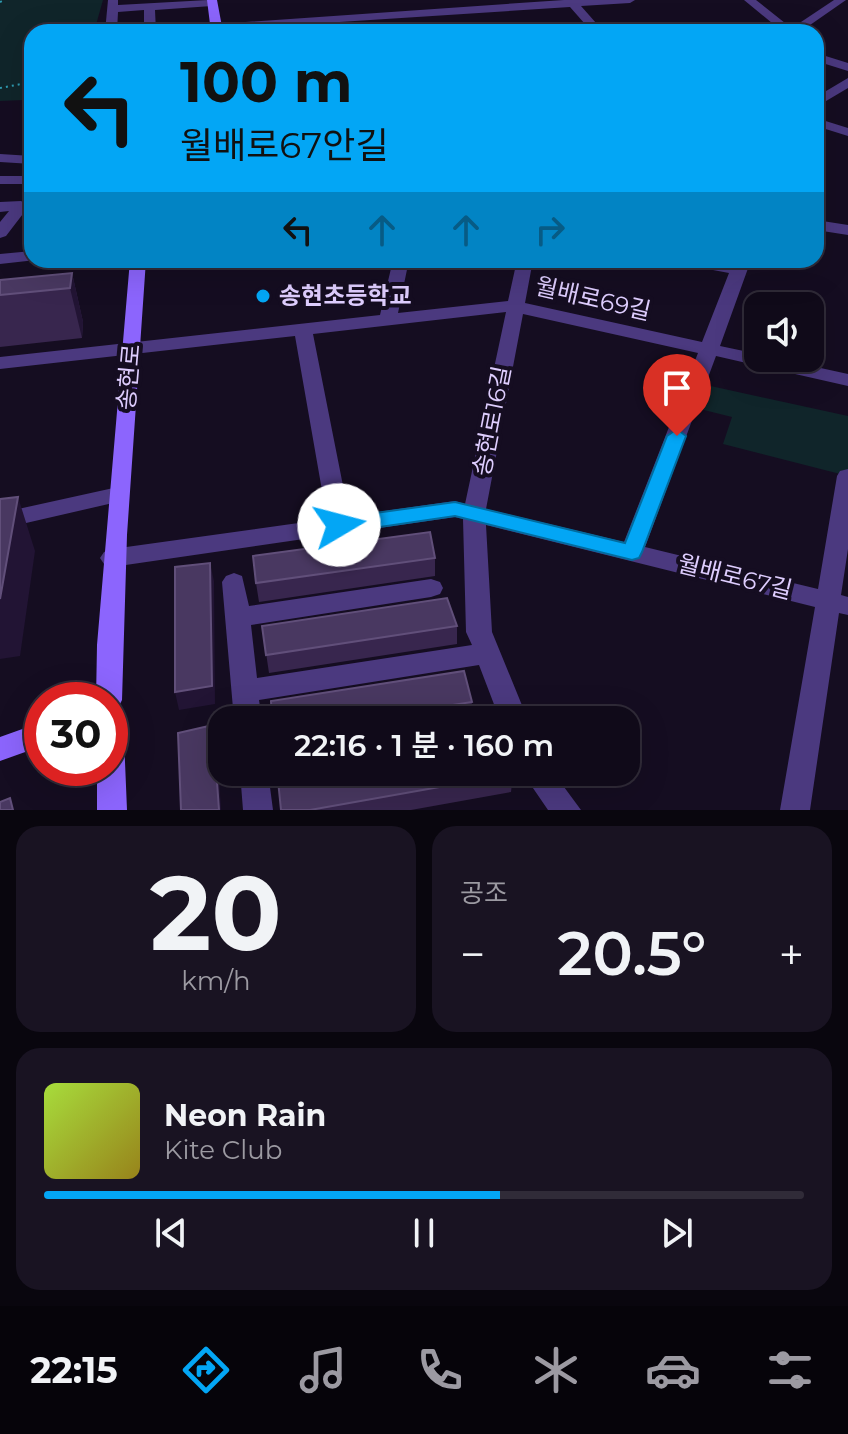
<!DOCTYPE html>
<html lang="ko">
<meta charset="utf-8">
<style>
body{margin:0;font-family:Montserrat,"Noto Sans KR",sans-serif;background:#191322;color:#f1f3f6;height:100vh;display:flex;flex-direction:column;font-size:30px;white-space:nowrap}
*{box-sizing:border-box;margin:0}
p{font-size:26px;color:#9c9aa2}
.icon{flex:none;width:44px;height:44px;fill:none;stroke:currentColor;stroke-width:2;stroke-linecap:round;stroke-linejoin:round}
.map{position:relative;height:810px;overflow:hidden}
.drawer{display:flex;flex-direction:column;gap:16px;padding:16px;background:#09060e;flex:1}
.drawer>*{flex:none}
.banner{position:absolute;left:24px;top:24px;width:800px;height:244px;border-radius:24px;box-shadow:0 8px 32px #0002,0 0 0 2px #302b38;background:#03a6f5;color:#111;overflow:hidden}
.buttons{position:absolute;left:744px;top:292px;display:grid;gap:16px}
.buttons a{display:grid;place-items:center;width:80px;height:80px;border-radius:16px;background:#100a19;box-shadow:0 8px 32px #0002,0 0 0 2px #302b38;font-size:40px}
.speed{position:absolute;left:24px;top:682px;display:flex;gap:16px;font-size:40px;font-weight:700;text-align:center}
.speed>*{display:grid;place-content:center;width:104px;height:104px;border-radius:50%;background:#100a19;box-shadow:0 8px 32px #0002,0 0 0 2px #302b38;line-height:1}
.speed .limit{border:12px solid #d22;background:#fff;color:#111}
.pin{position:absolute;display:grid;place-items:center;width:68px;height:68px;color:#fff;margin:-82px -34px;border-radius:50% 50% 50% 0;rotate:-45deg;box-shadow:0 0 8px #0007}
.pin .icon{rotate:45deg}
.me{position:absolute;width:88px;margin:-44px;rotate:82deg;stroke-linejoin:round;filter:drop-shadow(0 0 6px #0008)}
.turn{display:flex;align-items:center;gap:28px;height:168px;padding:0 24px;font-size:36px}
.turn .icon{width:104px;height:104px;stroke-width:2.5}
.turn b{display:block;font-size:56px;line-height:68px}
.lanes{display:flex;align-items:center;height:76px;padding:0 24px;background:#0003;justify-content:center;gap:40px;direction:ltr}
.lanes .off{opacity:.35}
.big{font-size:60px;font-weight:600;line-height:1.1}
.drawer .widget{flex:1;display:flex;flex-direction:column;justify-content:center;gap:12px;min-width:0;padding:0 28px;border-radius:24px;background:#191322}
.drawer .dial{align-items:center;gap:0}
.dial b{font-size:104px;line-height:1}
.song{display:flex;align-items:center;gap:24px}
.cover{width:96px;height:96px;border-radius:12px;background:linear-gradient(135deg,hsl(80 70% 55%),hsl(50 70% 35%))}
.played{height:8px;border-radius:4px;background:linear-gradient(90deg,#03a6f5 60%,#302b38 60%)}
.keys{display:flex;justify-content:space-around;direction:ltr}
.heat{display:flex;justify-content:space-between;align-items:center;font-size:44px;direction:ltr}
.drawer .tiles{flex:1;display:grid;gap:16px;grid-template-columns:1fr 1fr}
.widget:last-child{grid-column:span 2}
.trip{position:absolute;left:208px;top:706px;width:432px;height:80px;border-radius:24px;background:#100a19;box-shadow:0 8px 32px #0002,0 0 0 2px #302b38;font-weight:600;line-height:80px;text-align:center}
.dock{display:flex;height:128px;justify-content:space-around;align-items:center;background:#06040a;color:#9c9aa2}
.dock .icon{width:56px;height:56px}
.dock .selected{color:#03a6f5}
.dock b{font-size:36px;color:#f1f3f6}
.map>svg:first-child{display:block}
.green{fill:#10252a}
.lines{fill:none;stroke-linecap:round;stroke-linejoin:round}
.path{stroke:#2f9bb1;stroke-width:2;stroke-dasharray:2 4;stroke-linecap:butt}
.street{fill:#4b397f;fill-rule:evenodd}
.secondary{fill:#8c65fd;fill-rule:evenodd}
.wall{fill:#38264e}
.shaded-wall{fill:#221434}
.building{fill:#493861;stroke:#614f7a;stroke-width:2}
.route{fill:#03a6f5;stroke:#026c9f;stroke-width:2}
.poi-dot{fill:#03a6f5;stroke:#150d21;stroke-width:3}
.labels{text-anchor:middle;stroke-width:8;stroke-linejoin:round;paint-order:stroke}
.poi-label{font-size:24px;font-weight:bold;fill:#decdfe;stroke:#150d21;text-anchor:start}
.street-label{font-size:24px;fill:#decdfe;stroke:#150d21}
</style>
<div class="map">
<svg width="848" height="810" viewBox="0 0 848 810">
<rect width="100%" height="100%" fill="#150d21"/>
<path class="green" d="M0,0H103L94,32H32V95L24,100L0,101Z
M697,383L848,416V476L723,444L732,417L688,406Z"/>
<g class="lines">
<path class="path" d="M0,2L4,0
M0,88L32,82"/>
<path class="street" d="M108,0H118V5L208,0L217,3L212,6L155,10L156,32H144V10L118,12L117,32H105Z
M564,0H635L630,3L581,6L604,32H592L570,7L217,30L211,27L217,24Z
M744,0H756L790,27L784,30L680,32L686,29L772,23Z
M834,0H846L800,32H786Z
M816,53L848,63V71L816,61Z
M848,78V88L816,107V97Z
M816,118L848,128V136L816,126Z
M0,154L32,156V164L0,162Z
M0,176H32V184H0Z
M21,201L29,206L6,236L0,238V222L9,211L0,212V202Z
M816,220L848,225V235L816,230Z
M32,251V260H36L0,264V254Z
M393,260H409L398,313L508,301L517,260H533L525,303L702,342L729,273L681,264L679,260H713L733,264L735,260H751L720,346L758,354V358H775L848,374V386L716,356L645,547L818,589L837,476L840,471L848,469V549L841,595L848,597V615L839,613L810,810H780L815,607L486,525L492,632L528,720H500L479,665L259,700L262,720H234L222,582L226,576L234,573L242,576L249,606L431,579L440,582L443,588L440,594L431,597L251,625L257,678L472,645L466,632L463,519L455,517L112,567L104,564L100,558L104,552L112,549L327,519L295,336L0,369V357L380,315ZM506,312L465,504L455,501L349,516L313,334ZM523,314L698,353L624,542L486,509Z
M118,487L126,490L129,495L126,500L0,529V513Z
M240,772H268L273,810H243Z
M522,772H553L581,810H548Z"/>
<path class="secondary" d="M207,0H217L223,32H211Z
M130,260H146L127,535L122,700L118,708L110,711V700H96L97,645Z
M42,722V746L0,761V737Z
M110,726L120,730L124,738L127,810H97V768H110Z"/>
</g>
<path class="wall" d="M72,273L83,322L82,338L0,347V280Z
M435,558V576L259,602L256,583Z
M262,626H457V644L269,673Z
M472,702L471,720H272Z
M513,774L511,792L411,810H281Z"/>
<path class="shaded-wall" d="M72,273L83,322L82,338L70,288Z
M18,497L35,551L20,656L0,659V599Z
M210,563L214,581L215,704L179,710L175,692Z
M213,725L217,743L221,810H219Z"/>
<path class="building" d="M72,273L70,288L0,295V280Z
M18,497L0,599V499Z
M430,532L435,558L256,583L253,556Z
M210,563L212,686L175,692V567Z
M447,598L457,626L266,655L262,626Z
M464,671L472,702L356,720H272L271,701Z
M213,725L219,810H181L178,733Z
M326,772H512L513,774L310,810H281L278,780Z
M10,798L13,810H0V802Z"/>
<path class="route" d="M677,429L686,436L642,552L639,558L632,560L455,516L339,533L332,530L329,525L332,520L339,518L455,502L625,543L667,436Z"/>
<circle class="poi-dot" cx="263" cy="296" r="8"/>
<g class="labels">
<g class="poi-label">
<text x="279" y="304">송현초등학교</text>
</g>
<g class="street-label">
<text transform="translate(593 299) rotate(13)" y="8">월배로69길</text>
<text transform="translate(129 377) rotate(-85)" y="8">송현로</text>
<text transform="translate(492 421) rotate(-79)" y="8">송현로16길</text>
<text transform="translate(735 577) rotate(14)" y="8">월배로67길</text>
</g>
</g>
</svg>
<div class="buttons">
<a><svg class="icon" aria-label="sound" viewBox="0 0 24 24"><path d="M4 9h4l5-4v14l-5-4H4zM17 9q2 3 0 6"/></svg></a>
</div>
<div class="speed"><div class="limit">30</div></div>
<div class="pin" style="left:677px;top:436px;background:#d93025"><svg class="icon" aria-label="arrive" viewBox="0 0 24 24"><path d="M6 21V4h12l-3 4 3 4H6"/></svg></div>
<svg class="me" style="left:339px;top:525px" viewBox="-20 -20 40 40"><circle r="19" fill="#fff"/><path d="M0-13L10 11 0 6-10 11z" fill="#03a6f5"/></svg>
<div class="trip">22:16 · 1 분 · 160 m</div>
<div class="banner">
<div class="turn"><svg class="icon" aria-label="left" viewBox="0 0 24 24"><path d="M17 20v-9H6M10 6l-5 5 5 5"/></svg><div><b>100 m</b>월배로67안길</div></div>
<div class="lanes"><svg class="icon" aria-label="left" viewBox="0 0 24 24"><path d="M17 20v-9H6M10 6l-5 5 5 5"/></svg><svg class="icon off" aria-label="ahead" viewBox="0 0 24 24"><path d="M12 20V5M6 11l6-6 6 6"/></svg><svg class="icon off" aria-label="ahead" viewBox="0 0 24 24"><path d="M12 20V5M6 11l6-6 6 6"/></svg><svg class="icon off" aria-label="right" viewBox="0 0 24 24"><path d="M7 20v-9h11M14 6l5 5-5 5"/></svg></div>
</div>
</div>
<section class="drawer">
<div class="tiles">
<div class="widget dial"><b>20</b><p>km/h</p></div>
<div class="widget"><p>공조</p>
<div class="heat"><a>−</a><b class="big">20.5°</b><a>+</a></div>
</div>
<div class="widget">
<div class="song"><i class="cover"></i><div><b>Neon Rain</b><p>Kite Club</p></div></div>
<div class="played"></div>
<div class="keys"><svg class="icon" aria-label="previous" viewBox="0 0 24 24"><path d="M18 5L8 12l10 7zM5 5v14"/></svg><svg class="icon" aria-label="pause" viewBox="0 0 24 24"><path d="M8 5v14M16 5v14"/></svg><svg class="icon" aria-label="next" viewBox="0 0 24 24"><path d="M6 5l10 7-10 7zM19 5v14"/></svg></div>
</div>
</div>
</section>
<nav class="dock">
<b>22:15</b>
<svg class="icon selected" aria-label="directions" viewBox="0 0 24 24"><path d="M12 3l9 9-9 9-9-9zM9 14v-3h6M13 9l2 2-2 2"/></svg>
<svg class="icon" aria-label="music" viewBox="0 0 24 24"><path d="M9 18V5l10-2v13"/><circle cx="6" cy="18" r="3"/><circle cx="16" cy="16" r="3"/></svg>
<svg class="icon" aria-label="phone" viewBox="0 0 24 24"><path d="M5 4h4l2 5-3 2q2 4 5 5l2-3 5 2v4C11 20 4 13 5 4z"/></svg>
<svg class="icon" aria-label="climate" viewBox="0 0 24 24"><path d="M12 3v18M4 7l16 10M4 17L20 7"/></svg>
<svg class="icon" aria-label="car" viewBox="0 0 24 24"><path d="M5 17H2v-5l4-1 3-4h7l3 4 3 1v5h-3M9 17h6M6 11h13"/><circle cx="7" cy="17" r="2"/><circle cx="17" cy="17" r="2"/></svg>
<svg class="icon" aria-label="filters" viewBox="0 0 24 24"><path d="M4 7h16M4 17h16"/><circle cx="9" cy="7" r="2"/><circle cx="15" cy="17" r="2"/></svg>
</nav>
